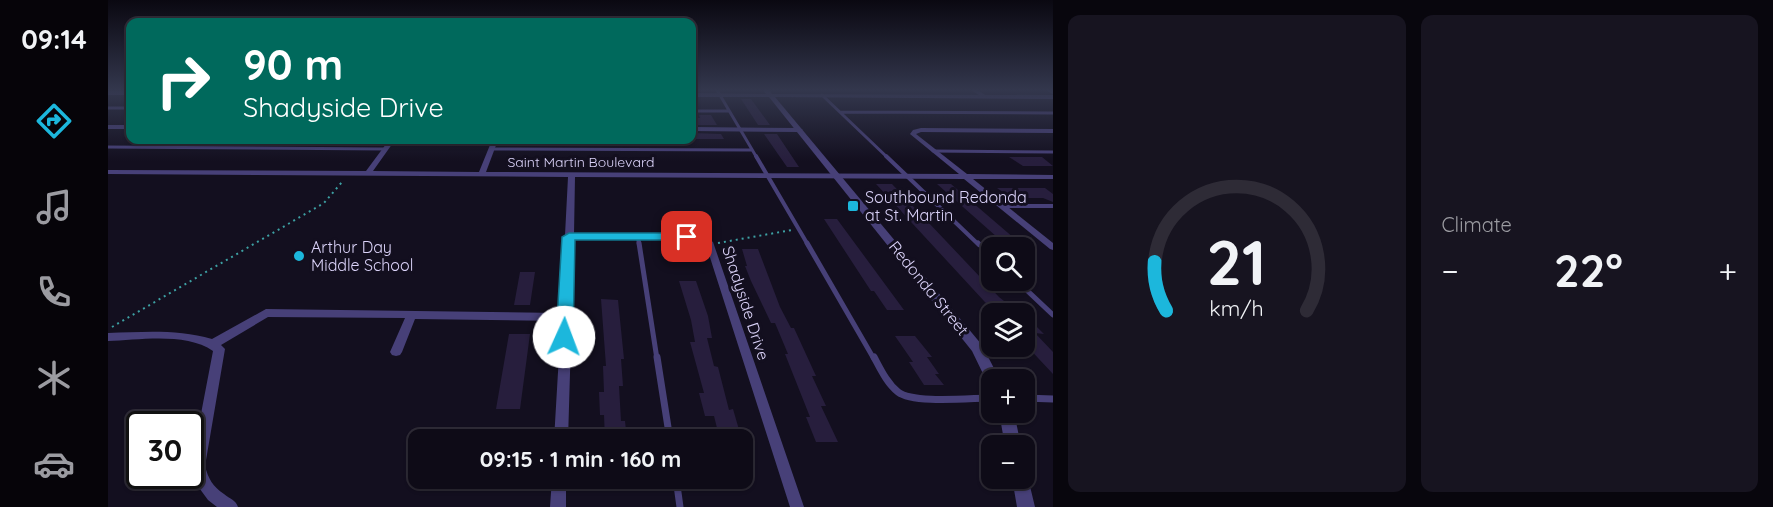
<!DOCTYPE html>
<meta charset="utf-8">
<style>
body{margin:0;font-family:Quicksand,sans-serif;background:#171420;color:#f1f3f6;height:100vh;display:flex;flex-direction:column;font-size:22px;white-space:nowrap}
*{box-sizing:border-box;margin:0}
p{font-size:20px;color:#9b9ba1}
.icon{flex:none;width:33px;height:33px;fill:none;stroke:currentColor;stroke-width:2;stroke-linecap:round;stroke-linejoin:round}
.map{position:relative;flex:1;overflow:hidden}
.drawer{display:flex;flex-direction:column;gap:15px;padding:15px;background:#08060d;width:720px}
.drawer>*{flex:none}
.hud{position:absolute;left:18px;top:18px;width:570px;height:126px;border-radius:12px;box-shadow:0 2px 4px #0004,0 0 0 2px #2e2b36;background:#00695c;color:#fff;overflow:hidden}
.tools{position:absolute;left:873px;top:237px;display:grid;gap:12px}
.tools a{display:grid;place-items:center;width:54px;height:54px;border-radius:12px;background:#0e0b17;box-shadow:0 2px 4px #0004,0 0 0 2px #2e2b36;font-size:30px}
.speed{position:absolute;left:18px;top:411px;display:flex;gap:12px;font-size:30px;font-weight:700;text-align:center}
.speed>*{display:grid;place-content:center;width:78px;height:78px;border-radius:50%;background:#0e0b17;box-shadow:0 2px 4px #0004,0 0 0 2px #2e2b36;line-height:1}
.speed .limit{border:3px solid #111;border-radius:9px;background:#fff;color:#111}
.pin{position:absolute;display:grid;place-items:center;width:51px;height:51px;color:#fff;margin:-26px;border-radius:12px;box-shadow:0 3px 9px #0006}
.me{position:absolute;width:66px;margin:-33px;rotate:2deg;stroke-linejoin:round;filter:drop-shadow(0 0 4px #0008)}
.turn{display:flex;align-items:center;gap:21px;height:126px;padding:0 18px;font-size:27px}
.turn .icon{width:78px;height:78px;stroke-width:2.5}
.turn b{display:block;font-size:42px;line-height:51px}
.big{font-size:45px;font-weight:700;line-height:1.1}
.drawer .tile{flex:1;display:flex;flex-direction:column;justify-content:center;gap:9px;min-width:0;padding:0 21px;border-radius:12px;background:#171420}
.drawer .dial{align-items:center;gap:0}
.dial svg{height:156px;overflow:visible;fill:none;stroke:#2e2b36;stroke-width:7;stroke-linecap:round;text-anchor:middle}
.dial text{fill:#f1f3f6;stroke:none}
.heat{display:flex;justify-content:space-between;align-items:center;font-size:33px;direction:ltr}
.drawer .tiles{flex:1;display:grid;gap:15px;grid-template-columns:repeat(2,1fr)}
.trip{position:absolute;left:300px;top:429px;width:345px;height:60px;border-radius:12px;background:#0e0b17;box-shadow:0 2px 4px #0004,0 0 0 2px #2e2b36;font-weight:700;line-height:60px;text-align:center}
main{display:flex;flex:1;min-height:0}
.dock{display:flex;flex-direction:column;width:108px;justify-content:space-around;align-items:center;background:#060409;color:#9b9ba1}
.dock .icon{width:42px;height:42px}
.dock .active{color:#1cb7dc}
.dock b{font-size:27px;color:#f1f3f6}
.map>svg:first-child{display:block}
.building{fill:#271e3d}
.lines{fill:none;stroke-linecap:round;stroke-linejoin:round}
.path{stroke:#3da0a3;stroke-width:2;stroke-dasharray:2 4;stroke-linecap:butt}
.service-far3{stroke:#474078;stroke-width:3}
.service-far2{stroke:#474078;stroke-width:4}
.service-far1{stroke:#474078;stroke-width:5}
.service{stroke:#474078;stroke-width:7}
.minor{fill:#474078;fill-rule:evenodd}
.tertiary{fill:#474078;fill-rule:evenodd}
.route{fill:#1cb7dc;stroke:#12778f;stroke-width:1.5}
.poi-dot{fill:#1cb7dc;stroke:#130f1f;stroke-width:2}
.labels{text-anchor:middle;stroke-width:6;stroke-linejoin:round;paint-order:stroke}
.far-street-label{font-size:14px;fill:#dbd3f9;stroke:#130f1f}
.poi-label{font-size:16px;fill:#dbd3f9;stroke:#130f1f;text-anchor:start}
.street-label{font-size:16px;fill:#dbd3f9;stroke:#130f1f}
</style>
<main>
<nav class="dock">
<b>09:14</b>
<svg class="icon active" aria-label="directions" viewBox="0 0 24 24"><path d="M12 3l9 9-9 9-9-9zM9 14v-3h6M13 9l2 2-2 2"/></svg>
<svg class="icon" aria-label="music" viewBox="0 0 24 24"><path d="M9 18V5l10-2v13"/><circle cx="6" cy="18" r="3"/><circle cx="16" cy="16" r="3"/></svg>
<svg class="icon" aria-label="phone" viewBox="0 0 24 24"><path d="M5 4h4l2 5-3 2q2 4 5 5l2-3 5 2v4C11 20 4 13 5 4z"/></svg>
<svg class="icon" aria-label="climate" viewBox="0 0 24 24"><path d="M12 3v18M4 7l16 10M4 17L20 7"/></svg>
<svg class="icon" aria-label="car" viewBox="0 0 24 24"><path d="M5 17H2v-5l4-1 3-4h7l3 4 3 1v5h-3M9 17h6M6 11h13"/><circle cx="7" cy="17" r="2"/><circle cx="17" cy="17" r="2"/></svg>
</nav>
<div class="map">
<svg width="945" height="507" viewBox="0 0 945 507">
<rect width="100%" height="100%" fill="#130f1f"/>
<path class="building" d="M633,99H643L662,125H650Z
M591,115H603L609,125H584V118H592Z
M584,133L613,134L616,139H585Z
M656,134H669L691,167H679Z
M901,157H934L945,166H915Z
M768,184H784L891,297L901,305H907L915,314H888Z
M829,184H843L914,245H898Z
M889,188H937L945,194V202L935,198H903Z
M716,219H729L796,310H779L766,291H763Z
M634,249H650L672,307L683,328H686L708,376H704L718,406H713L730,442H708L698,417H702L677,354H680L667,323H663L643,281L637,266H639Z
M412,272H427L422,305H406Z
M571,281H588L600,316L604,338H599L606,366L610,367L621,410L625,409L634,440H612L606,416H597L591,393H596L582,342H587L583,320Z
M493,299L510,300L516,359H513L515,386H511L513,421H517L519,440H497L496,415H492L491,392H496L495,366H498Z
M916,321H923L936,334L927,333L945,352V374L916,343Z
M401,334H422L412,409H388Z
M787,336H807L824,357H819L831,374H827L836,385H816L801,362H805Z"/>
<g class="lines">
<path class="path" d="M610,243L684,230
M4,327L216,203L234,182"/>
<path class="service-far3" d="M609,90L649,158
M714,95L780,158
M0,108H22
M584,111H621
M732,112L945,113
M0,147L277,149
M383,149L644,150
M825,151L945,152"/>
<path class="service-far2" d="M648,156L700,245
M778,156L871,245
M894,206H945
M530,236L531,245"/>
<path class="service-far1" d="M531,243L549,359
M699,243L766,359
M870,243L884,257
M908,280L945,315"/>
<path class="service" d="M549,357L562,440
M766,357C773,370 779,383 790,392C805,404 863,398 884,398
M916,398L945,399
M568,478L572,507"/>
<path class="minor" d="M863,90H869L879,96L874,97Z
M939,90H945V94L939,91Z
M0,125H22V129H0Z
M584,127L692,128L695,130L692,132L584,131Z
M813,128L945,129V133L813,132L808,134L859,174L945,175V179H865L945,243V250L942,249L856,179L467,177L466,234H579L596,236L605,242L696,507H682L598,245L591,240H466L460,440H446L453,321L307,319L294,352L292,355L288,356L284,355L282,352L297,318L160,317L113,345L117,349L97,466C100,478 105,487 116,494C122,499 128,500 130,507H109L100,500L89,485L83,466L105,351C78,332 31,340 0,341V333C35,332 70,329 104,339L158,309L453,313L460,177L0,174V170L258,171L281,140H287L265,171L371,172L384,140H390L378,172L851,174L802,134L805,130Z
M444,478H458V507H442Z"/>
<path class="tertiary" d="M655,90H661L664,94L945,95V99L667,97L874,345L892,380H884V385L880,384L864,351L661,97H584V93L658,94Z
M0,91H22V95H0Z
M891,412H906L913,446H897Z
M916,472L920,478L927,507H909L904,478H916Z"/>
</g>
<linearGradient id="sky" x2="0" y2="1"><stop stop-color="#0a0811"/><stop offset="0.56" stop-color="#33374d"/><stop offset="1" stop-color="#33374d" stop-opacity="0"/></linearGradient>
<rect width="945" height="161" fill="url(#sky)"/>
<path class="route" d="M461,233H579L586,237L579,240H467L465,337L462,341H451L448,337L454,237Z"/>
<g class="poi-dot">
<rect x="739" y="200" width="12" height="12" rx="3"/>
<circle cx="191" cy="256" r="6"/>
</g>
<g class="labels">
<g class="far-street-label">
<text x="473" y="167">Saint Martin Boulevard</text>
</g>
<g class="poi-label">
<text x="757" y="203">Southbound Redonda<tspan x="757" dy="18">at St. Martin</tspan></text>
<text x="203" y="253">Arthur Day<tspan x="203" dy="18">Middle School</tspan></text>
</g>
<g class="street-label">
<text transform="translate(821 288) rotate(51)" y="6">Redonda Street</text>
<text transform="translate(638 303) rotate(72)" y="6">Shadyside Drive</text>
</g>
</g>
</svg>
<div class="tools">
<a><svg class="icon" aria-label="search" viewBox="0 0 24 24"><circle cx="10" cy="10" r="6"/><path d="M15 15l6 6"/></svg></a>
<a><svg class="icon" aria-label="layers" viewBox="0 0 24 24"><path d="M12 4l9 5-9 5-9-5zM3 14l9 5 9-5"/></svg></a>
<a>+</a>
<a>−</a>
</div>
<div class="speed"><div class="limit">30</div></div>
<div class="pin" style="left:579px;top:237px;background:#d93025"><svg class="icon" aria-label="arrive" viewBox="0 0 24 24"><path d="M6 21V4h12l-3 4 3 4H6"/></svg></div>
<svg class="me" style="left:456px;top:337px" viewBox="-20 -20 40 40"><circle r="19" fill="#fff"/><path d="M0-13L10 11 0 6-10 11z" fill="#1cb7dc"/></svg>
<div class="trip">09:15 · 1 min · 160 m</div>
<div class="hud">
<div class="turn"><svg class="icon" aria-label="right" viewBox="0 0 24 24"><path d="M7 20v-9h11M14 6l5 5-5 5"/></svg><div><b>90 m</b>Shadyside Drive</div></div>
</div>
</div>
<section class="drawer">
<div class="tiles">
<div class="tile dial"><svg viewBox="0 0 100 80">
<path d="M14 69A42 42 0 1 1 86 69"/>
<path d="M14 69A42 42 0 0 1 8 44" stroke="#1cb7dc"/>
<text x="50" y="56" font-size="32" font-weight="700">21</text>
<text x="50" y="72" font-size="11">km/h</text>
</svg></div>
<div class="tile"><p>Climate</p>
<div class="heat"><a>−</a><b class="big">22°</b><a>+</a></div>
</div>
</div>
</section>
</main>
